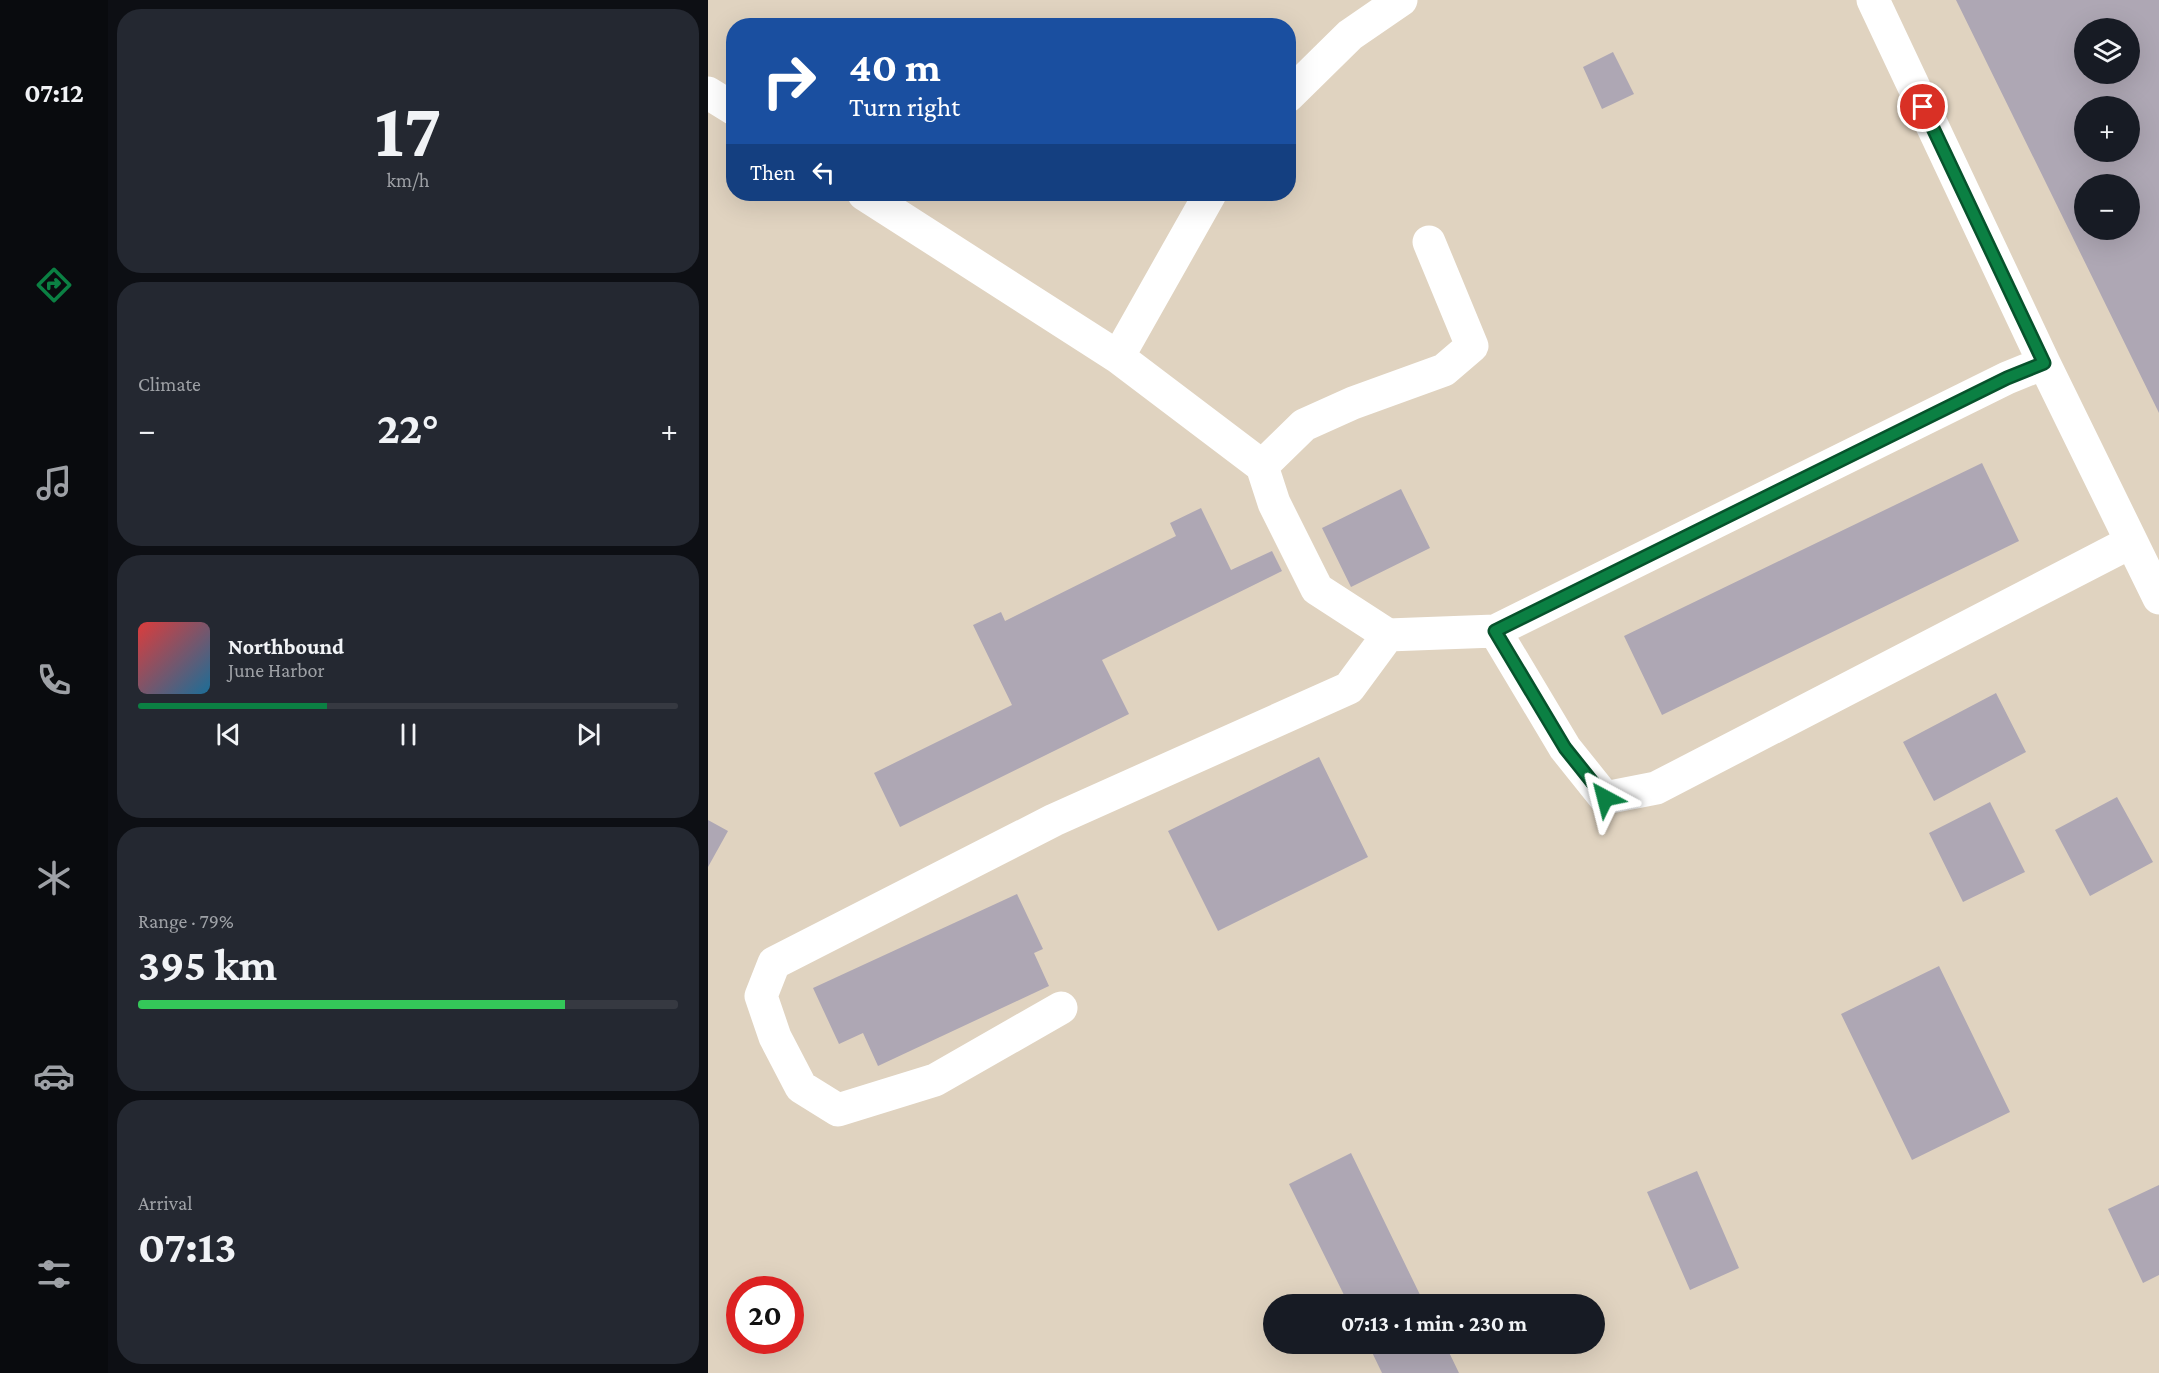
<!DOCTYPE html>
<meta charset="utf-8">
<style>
body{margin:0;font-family:"Crimson Pro",serif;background:#242831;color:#f1f3f6;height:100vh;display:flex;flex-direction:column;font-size:22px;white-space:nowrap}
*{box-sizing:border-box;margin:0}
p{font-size:20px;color:#9ea1a6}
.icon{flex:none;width:33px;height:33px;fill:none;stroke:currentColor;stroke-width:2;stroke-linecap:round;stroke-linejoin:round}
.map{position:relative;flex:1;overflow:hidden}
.side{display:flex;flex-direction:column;gap:9px;padding:9px;background:#0d0f14;width:600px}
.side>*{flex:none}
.top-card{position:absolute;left:18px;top:18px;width:570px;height:183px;border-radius:24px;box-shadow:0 6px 24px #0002;background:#1a4fa0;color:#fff;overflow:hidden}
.tools{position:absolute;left:1366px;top:18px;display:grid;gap:12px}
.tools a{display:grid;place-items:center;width:66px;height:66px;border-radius:50%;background:#171b24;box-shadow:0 6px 24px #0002;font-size:30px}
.speed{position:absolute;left:18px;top:1276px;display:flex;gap:12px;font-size:30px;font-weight:700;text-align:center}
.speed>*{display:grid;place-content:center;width:78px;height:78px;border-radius:50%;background:#171b24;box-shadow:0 6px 24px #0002;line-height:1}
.speed .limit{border:9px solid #d22;background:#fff;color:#111}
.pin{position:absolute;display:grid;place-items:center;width:51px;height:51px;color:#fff;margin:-26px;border:3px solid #fff;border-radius:50%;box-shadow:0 2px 6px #0007}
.me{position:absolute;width:66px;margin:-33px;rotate:322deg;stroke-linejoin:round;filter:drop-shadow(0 0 4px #0008)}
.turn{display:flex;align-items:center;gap:21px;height:126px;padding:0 24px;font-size:27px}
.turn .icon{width:78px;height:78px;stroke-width:2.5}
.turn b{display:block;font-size:42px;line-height:51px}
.then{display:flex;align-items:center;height:57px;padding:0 24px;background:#0003;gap:12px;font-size:22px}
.big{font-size:45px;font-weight:700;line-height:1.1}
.side .widget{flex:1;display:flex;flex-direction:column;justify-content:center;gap:9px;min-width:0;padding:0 21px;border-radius:24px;background:#242831}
.side .dial{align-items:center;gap:0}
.dial b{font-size:78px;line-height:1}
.song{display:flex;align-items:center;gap:18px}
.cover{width:72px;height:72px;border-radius:9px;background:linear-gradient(135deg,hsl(0 70% 55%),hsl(200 70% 35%))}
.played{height:6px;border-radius:3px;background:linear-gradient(90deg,#0b8043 35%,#363941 35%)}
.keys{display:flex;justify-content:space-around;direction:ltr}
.heat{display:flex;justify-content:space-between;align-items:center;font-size:33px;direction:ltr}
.charge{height:9px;border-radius:4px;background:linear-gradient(90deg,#34c759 79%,#363941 0)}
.trip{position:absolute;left:555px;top:1294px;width:342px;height:60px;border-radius:30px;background:#171b24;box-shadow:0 6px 24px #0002;font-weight:700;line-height:60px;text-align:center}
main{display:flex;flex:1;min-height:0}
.tabs{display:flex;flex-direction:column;width:108px;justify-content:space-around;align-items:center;background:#090b0e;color:#9ea1a6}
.tabs .icon{width:42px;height:42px}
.tabs .current{color:#0b8043}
.tabs b{font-size:27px;color:#f1f3f6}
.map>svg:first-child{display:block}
.industrial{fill:#e0d3c0;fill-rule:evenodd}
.building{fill:#aea7b4;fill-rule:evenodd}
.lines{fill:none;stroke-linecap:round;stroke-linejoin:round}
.minor{stroke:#fff;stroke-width:33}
.route-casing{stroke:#07532c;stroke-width:15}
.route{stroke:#0b8043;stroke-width:10}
</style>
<main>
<nav class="tabs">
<b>07:12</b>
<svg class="icon current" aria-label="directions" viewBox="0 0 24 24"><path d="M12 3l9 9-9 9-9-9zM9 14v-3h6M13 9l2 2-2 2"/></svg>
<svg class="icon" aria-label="music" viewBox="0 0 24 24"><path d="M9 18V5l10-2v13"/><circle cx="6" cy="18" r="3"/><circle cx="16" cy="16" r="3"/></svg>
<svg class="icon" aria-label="phone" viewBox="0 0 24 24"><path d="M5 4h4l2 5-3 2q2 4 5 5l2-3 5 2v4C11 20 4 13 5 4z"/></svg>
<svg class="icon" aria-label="climate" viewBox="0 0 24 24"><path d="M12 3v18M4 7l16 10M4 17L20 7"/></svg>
<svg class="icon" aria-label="car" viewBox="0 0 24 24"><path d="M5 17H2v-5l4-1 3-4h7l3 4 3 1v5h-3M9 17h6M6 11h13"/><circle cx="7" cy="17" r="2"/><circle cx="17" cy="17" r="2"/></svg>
<svg class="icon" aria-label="filters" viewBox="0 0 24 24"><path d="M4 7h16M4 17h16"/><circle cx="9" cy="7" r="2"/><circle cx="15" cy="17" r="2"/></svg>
</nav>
<section class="side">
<div class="widget dial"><b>17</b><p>km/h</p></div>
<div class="widget"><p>Climate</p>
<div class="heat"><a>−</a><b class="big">22°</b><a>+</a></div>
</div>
<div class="widget">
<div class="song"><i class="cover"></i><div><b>Northbound</b><p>June Harbor</p></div></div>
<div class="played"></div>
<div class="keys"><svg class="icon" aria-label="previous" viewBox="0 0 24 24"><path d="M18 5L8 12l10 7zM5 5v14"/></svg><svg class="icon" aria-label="pause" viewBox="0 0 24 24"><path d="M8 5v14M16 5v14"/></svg><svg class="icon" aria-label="next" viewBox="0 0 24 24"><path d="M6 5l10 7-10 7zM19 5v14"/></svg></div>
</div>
<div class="widget"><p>Range · 79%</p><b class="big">395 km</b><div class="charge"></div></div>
<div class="widget"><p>Arrival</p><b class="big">07:13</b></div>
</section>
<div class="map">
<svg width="1451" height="1373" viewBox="0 0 1451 1373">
<rect width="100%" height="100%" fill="#eadcd2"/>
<path class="industrial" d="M0,0H1451V1373H0ZM26,26H580V194H26ZM1377,28H1422V74H1377ZM1377,106H1422V152H1377ZM1377,184H1422V230H1377ZM32,1290H82V1341H32ZM566,1305H886V1344H566Z"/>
<path class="building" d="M1248,0H1451V413ZM1377,28H1422V74H1377ZM1377,106H1422V152H1377ZM1377,184H1422V230H1377Z
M905,52L926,94L894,109L875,67Z
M1274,463L1311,541L954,715L916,636Z
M693,489L722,548L643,587L614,528Z
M493,508L523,570L564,551L574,571L394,660L421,714L192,827L166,773L304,705L265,625L293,612L297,621L468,536L462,523Z
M1288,693L1318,752L1226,801L1195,742Z
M611,757L660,857L510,931L460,831Z
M1409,797L1445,862L1382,896L1347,830Z
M1282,802L1317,872L1255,902L1221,833Z
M0,820L20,831L0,867Z
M309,894L335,949L326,953L341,986L170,1066L155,1033L131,1044L105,988Z
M1231,966L1302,1112L1204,1160L1133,1014Z
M643,1153L717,1305H641L581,1184Z
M989,1171L1031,1268L982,1290L939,1192Z
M1451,1185V1275L1435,1283L1400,1209Z
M660,1344H737L751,1373H674Z"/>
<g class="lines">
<path class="minor" d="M1165,0L1336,363
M0,93L26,109
M580,96L642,35L693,0
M156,194L410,357L554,466L566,503L609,589L680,635L787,631L1299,378L1336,363L1451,598
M410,357L502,194
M554,466L596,425L645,403L736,370L764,346L721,242
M787,631L857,748L897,798L948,788L1423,542
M353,1008L227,1080L130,1110L93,1087L67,1037L53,996L66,963L346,820L641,688L680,635"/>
</g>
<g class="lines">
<defs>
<path id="route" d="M897,798L857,748L787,631L1299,378L1336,363L1215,107"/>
</defs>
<use href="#route" class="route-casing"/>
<use href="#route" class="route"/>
</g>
</svg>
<div class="tools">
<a><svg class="icon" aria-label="layers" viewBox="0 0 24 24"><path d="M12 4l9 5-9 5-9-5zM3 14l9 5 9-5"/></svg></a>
<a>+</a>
<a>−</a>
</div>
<div class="speed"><div class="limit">20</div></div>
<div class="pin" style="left:1215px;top:107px;background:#d93025"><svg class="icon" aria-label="arrive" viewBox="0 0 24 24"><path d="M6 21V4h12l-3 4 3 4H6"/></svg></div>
<svg class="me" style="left:897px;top:798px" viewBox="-20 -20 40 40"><path d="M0-17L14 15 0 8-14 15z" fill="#0b8043" stroke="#fff" stroke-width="4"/></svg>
<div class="trip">07:13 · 1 min · 230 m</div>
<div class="top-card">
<div class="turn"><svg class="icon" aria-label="right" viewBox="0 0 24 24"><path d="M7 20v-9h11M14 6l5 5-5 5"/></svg><div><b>40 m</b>Turn right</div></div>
<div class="then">Then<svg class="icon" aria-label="left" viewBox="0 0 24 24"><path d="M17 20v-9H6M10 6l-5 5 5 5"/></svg></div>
</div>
</div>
</main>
